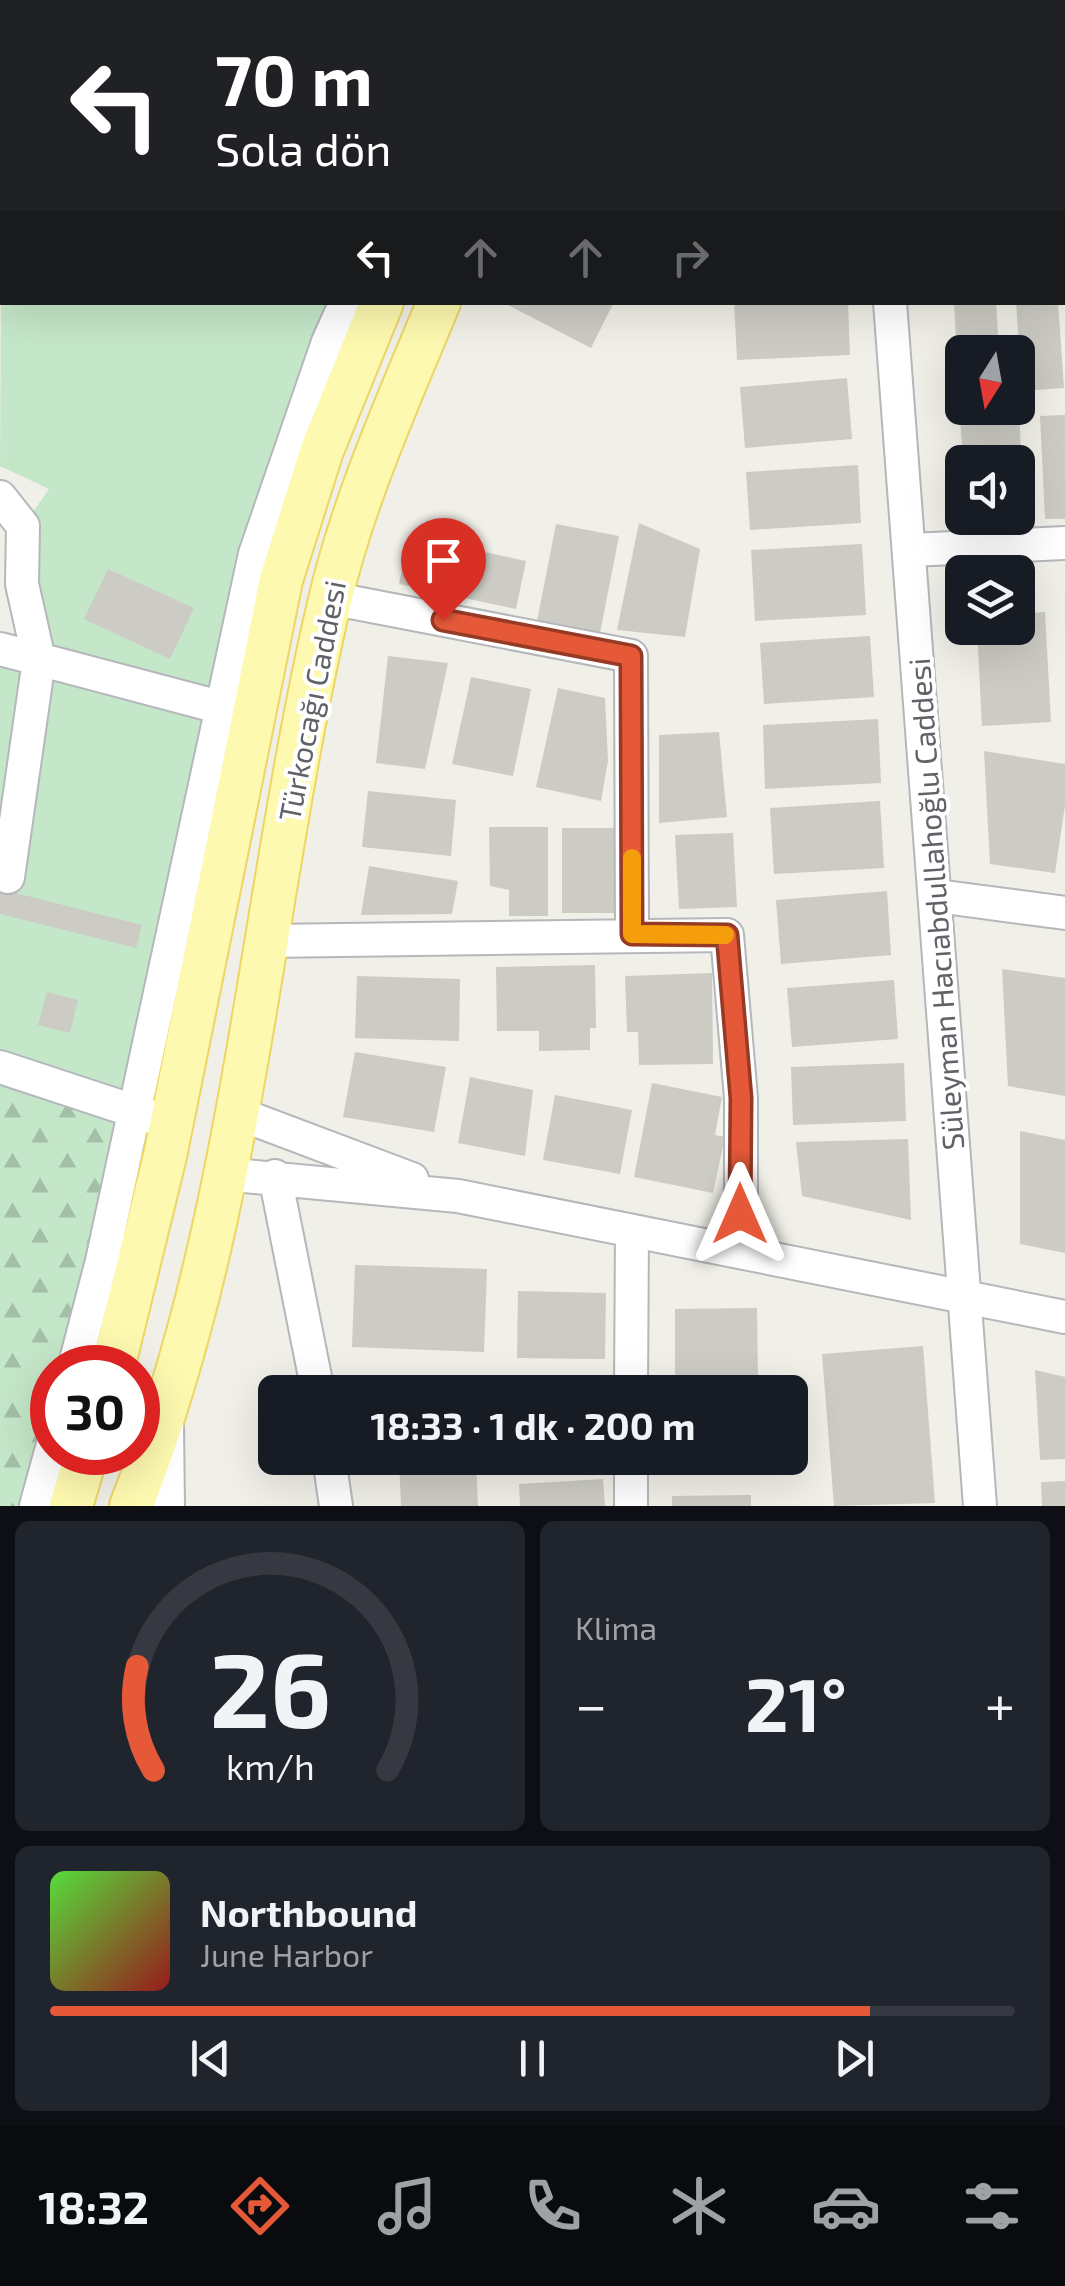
<!DOCTYPE html>
<html lang="tr">
<meta charset="utf-8">
<style>
body{margin:0;font-family:"Exo 2",sans-serif;background:#20242c;color:#f1f3f6;height:100vh;display:flex;flex-direction:column;font-size:38px;white-space:nowrap}
*{box-sizing:border-box;margin:0}
p{font-size:32px;color:#9ea1a6}
.icon{flex:none;width:55px;height:55px;fill:none;stroke:currentColor;stroke-width:2;stroke-linecap:round;stroke-linejoin:round}
.map{position:relative;height:1506px;overflow:hidden}
.sheet{display:flex;flex-direction:column;gap:15px;padding:15px;background:#0d0f14;flex:1}
.sheet>*{flex:none}
.banner{position:absolute;left:0px;top:0px;width:1065px;height:305px;box-shadow:0 10px 40px #0002;background:#202124;color:#fff;overflow:hidden}
.needle{width:65px;rotate:191deg}
.fabs{position:absolute;left:945px;top:335px;display:grid;gap:20px}
.fabs a{display:grid;place-items:center;width:90px;height:90px;border-radius:15px;background:#171b24;box-shadow:0 10px 40px #0002;font-size:50px}
.speed{position:absolute;left:30px;top:1345px;display:flex;gap:20px;font-size:50px;font-weight:700;text-align:center}
.speed>*{display:grid;place-content:center;width:130px;height:130px;border-radius:50%;background:#171b24;box-shadow:0 10px 40px #0002;line-height:1}
.speed .limit{border:15px solid #d22;background:#fff;color:#111}
.pin{position:absolute;display:grid;place-items:center;width:85px;height:85px;color:#fff;margin:-102px -42px;border-radius:50% 50% 50% 0;rotate:-45deg;box-shadow:0 0 10px #0007}
.pin .icon{rotate:45deg}
.me{position:absolute;width:110px;margin:-55px;rotate:0deg;stroke-linejoin:round;filter:drop-shadow(0 0 8px #0008)}
.turn{display:flex;align-items:center;gap:35px;height:210px;padding:0 50px;font-size:45px}
.turn .icon{width:130px;height:130px;stroke-width:2.5}
.turn b{display:block;font-size:70px;line-height:85px}
.lanes{display:flex;align-items:center;height:95px;padding:0 50px;background:#0003;justify-content:center;gap:50px;direction:ltr}
.lanes .off{opacity:.35}
.big{font-size:75px;font-weight:700;line-height:1.1}
.sheet .tile{flex:1;display:flex;flex-direction:column;justify-content:center;gap:15px;min-width:0;padding:0 35px;border-radius:15px;background:#20242c}
.sheet .dial{align-items:center;gap:0}
.dial svg{height:260px;overflow:visible;fill:none;stroke:#363941;stroke-width:7;stroke-linecap:round;text-anchor:middle}
.dial text{fill:#f1f3f6;stroke:none}
.song{display:flex;align-items:center;gap:30px}
.cover{width:120px;height:120px;border-radius:15px;background:linear-gradient(135deg,hsl(110 70% 55%),hsl(0 70% 35%))}
.played{height:10px;border-radius:5px;background:linear-gradient(90deg,#e55939 85%,#363941 85%)}
.keys{display:flex;justify-content:space-around;direction:ltr}
.heat{display:flex;justify-content:space-between;align-items:center;font-size:55px;direction:ltr}
.sheet .tiles{flex:1;display:grid;gap:15px;grid-template-columns:1fr 1fr}
.tile:last-child{grid-column:span 2}
.trip{position:absolute;left:258px;top:1375px;width:550px;height:100px;border-radius:15px;background:#171b24;box-shadow:0 10px 40px #0002;font-weight:700;line-height:100px;text-align:center}
.tabs{display:flex;height:160px;justify-content:space-around;align-items:center;background:#090b0e;color:#9ea1a6}
.tabs .icon{width:70px;height:70px}
.tabs .active{color:#e55939}
.tabs b{font-size:45px;color:#f1f3f6}
.map>svg:first-child{display:block}
.grass{fill:#c5e7c9}
.forest{fill:url(#forest-firs)}
.building{fill:#cccbc4}
.lines{fill:none;stroke-linecap:round;stroke-linejoin:round}
.minor-casing{stroke:#b5b7bb;stroke-width:36}
.major-casing{stroke:#eed663;stroke-width:46}
.minor{stroke:#fff;stroke-width:32}
.major{stroke:#fdf9b0;stroke-width:42}
.route-casing{stroke:#953a25;stroke-width:25}
.route{stroke:#e55939;stroke-width:18}
.slow{stroke:#f59e0b;stroke-width:18}
.labels{text-anchor:middle;stroke-width:8;stroke-linejoin:round;paint-order:stroke}
.street-label{font-size:30px;fill:#5f6267;stroke:#fff}
</style>
<div class="map">
<svg width="1065" height="1506" viewBox="0 0 1065 1506">
<defs>
<pattern id="forest-firs" width="22" height="20" patternUnits="userSpaceOnUse" patternTransform="scale(2.5)"><rect width="22" height="20" fill="#c5e7c9"/><path d="M5 1l3.5 6h-7zM16 11l3.5 6h-7z" fill="#a3bfa7"/></pattern>
</defs>
<rect width="100%" height="100%" fill="#f0efe8"/>
<path class="grass" d="M153,0H485L488,2H151Z
M2,138V302L346,303L134,1111L0,1067V649L38,659L23,526L49,489L0,466Z"/>
<path class="forest" d="M0,1067L134,1111L71,1367L52,1368V1444L36,1506H0Z"/>
<path class="building" d="M502,302H614L591,348Z
M734,302H848L850,355L737,360Z
M954,302H996L999,352H962V394H959Z
M1016,302H1058L1064,388L1022,391Z
M847,378L852,439L745,448L740,387Z
M1019,414L1025,519L1018,520V462H963L960,417Z
M1065,415V519H1045L1040,416Z
M858,465L861,523L750,530L746,472Z
M966,518H1003V521L966,522Z
M639,523L700,549L685,637L617,630Z
M556,524L619,536L600,633L537,621Z
M409,536L526,561L516,609L399,584Z
M862,544L866,615L755,621L751,550Z
M108,569L194,608L170,659L84,619Z
M1045,612L1051,722L982,726L977,628H1018V614Z
M870,636L874,697L764,704L760,643Z
M388,656L448,663L425,769L376,763Z
M471,677L531,689L513,776L452,764Z
M558,688L605,698L608,761L601,801L536,787Z
M878,719L881,783L765,789L763,725Z
M719,732L727,817L659,823V735Z
M984,751L1065,764V805L1055,873L990,864Z
M368,791L456,800L451,856L362,847Z
M880,801L884,868L774,874L770,808Z
M489,827H548V916H509V890L490,886Z
M562,828H614L615,913H562Z
M733,833L737,907L679,909L675,835Z
M369,866L458,881L452,914L361,915Z
M0,889L142,925L136,948L0,914Z
M887,891L891,955L781,964L776,900Z
M595,965L596,1028H590V1050L539,1051V1031H497L496,967Z
M1002,969L1065,978V1096L1008,1086Z
M712,973L713,1064L639,1065L638,1032H627L625,976Z
M357,976L460,979L459,1041L355,1038Z
M894,980L898,1039L792,1047L787,988Z
M47,992L78,1000L70,1033L38,1025Z
M355,1052L446,1067L434,1132L343,1117Z
M904,1063L906,1121L793,1125L791,1067Z
M470,1077L533,1090L525,1156L458,1143Z
M652,1083L722,1097L715,1135L725,1137L713,1193L634,1177Z
M555,1095L632,1110L620,1174L543,1160Z
M1020,1131L1065,1140V1253L1020,1244Z
M908,1139L911,1220L802,1196L796,1142Z
M355,1265L487,1269L484,1352L352,1347Z
M518,1291L606,1293L605,1359L517,1358Z
M757,1308L758,1380L675,1381V1309Z
M923,1346L935,1503L834,1506L822,1354Z
M1035,1370L1065,1377V1459L1040,1460Z
M517,1384L606,1386V1392H517Z
M399,1458H476L478,1506H401Z
M673,1458H752V1472L673,1471Z
M603,1479L605,1506H520L519,1484Z
M1065,1481V1506H1042L1041,1482Z
M751,1495V1506H672V1496Z"/>
<g class="lines">
<defs>
<path id="minor" d="M485,0L488,2
M867,0L868,2
M1062,224L1065,223
M890,302L980,1506
M0,497L23,526L22,584L39,660L8,877
M910,550L1065,543
M330,598L631,656L632,934
M0,649L242,713
M937,896L1065,913
M267,941L727,935L741,1098V1252
M0,1067L152,1117
M234,1112L412,1179
M223,1174L458,1196L1065,1317
M275,1176L318,1392
M74,1368L102,1261L255,554L328,342L346,302
M631,1392L632,1231
M167,1426L168,1506
M329,1458L336,1506
M631,1458V1506
M36,1506L52,1448"/>
<path id="major" d="M540,2L541,0
M628,2L630,0
M113,1368L165,1156L281,580L322,450L382,302
M71,1506L87,1452
M131,1506C245,1220 260,898 330,600C354,498 399,399 439,302"/>
</defs>
<use href="#minor" class="minor-casing"/>
<use href="#major" class="major-casing"/>
<use href="#minor" class="minor"/>
<use href="#major" class="major"/>
</g>
<g class="lines">
<defs>
<path id="route" d="M443,620L631,656L632,934L727,935L741,1098L740,1214"/>
</defs>
<use href="#route" class="route-casing"/>
<use href="#route" class="route"/>
<path class="slow" d="M632,858V934L725,935"/>
</g>
<g class="labels">
<g class="street-label">
<text transform="translate(313 701) rotate(-79)" y="10">Türkocağı Caddesi</text>
<text transform="translate(937 904) rotate(-94)" y="10">Süleyman Hacıabdullahoğlu Caddesi</text>
</g>
</g>
</svg>
<div class="fabs">
<a><svg class="needle" viewBox="-14 -14 28 28"><path d="M0-13l5 13h-10z" fill="#e53935"/><path d="M0 13l5-13h-10z" fill="#9ea1a6"/></svg></a>
<a><svg class="icon" aria-label="sound" viewBox="0 0 24 24"><path d="M4 9h4l5-4v14l-5-4H4zM17 9q2 3 0 6"/></svg></a>
<a><svg class="icon" aria-label="layers" viewBox="0 0 24 24"><path d="M12 4l9 5-9 5-9-5zM3 14l9 5 9-5"/></svg></a>
</div>
<div class="speed"><div class="limit">30</div></div>
<div class="pin" style="left:443px;top:620px;background:#d93025"><svg class="icon" aria-label="arrive" viewBox="0 0 24 24"><path d="M6 21V4h12l-3 4 3 4H6"/></svg></div>
<svg class="me" style="left:740px;top:1214px" viewBox="-20 -20 40 40"><path d="M0-17L14 15 0 8-14 15z" fill="#e55939" stroke="#fff" stroke-width="4"/></svg>
<div class="trip">18:33 · 1 dk · 200 m</div>
<div class="banner">
<div class="turn"><svg class="icon" aria-label="left" viewBox="0 0 24 24"><path d="M17 20v-9H6M10 6l-5 5 5 5"/></svg><div><b>70 m</b>Sola dön</div></div>
<div class="lanes"><svg class="icon" aria-label="left" viewBox="0 0 24 24"><path d="M17 20v-9H6M10 6l-5 5 5 5"/></svg><svg class="icon off" aria-label="ahead" viewBox="0 0 24 24"><path d="M12 20V5M6 11l6-6 6 6"/></svg><svg class="icon off" aria-label="ahead" viewBox="0 0 24 24"><path d="M12 20V5M6 11l6-6 6 6"/></svg><svg class="icon off" aria-label="right" viewBox="0 0 24 24"><path d="M7 20v-9h11M14 6l5 5-5 5"/></svg></div>
</div>
</div>
<section class="sheet">
<div class="tiles">
<div class="tile dial"><svg viewBox="0 0 100 80">
<path d="M14 69A42 42 0 1 1 86 69"/>
<path d="M14 69A42 42 0 0 1 9 37" stroke="#e55939"/>
<text x="50" y="56" font-size="32" font-weight="700">26</text>
<text x="50" y="72" font-size="11">km/h</text>
</svg></div>
<div class="tile"><p>Klima</p>
<div class="heat"><a>−</a><b class="big">21°</b><a>+</a></div>
</div>
<div class="tile">
<div class="song"><i class="cover"></i><div><b>Northbound</b><p>June Harbor</p></div></div>
<div class="played"></div>
<div class="keys"><svg class="icon" aria-label="previous" viewBox="0 0 24 24"><path d="M18 5L8 12l10 7zM5 5v14"/></svg><svg class="icon" aria-label="pause" viewBox="0 0 24 24"><path d="M8 5v14M16 5v14"/></svg><svg class="icon" aria-label="next" viewBox="0 0 24 24"><path d="M6 5l10 7-10 7zM19 5v14"/></svg></div>
</div>
</div>
</section>
<nav class="tabs">
<b>18:32</b>
<svg class="icon active" aria-label="directions" viewBox="0 0 24 24"><path d="M12 3l9 9-9 9-9-9zM9 14v-3h6M13 9l2 2-2 2"/></svg>
<svg class="icon" aria-label="music" viewBox="0 0 24 24"><path d="M9 18V5l10-2v13"/><circle cx="6" cy="18" r="3"/><circle cx="16" cy="16" r="3"/></svg>
<svg class="icon" aria-label="phone" viewBox="0 0 24 24"><path d="M5 4h4l2 5-3 2q2 4 5 5l2-3 5 2v4C11 20 4 13 5 4z"/></svg>
<svg class="icon" aria-label="climate" viewBox="0 0 24 24"><path d="M12 3v18M4 7l16 10M4 17L20 7"/></svg>
<svg class="icon" aria-label="car" viewBox="0 0 24 24"><path d="M5 17H2v-5l4-1 3-4h7l3 4 3 1v5h-3M9 17h6M6 11h13"/><circle cx="7" cy="17" r="2"/><circle cx="17" cy="17" r="2"/></svg>
<svg class="icon" aria-label="filters" viewBox="0 0 24 24"><path d="M4 7h16M4 17h16"/><circle cx="9" cy="7" r="2"/><circle cx="15" cy="17" r="2"/></svg>
</nav>
